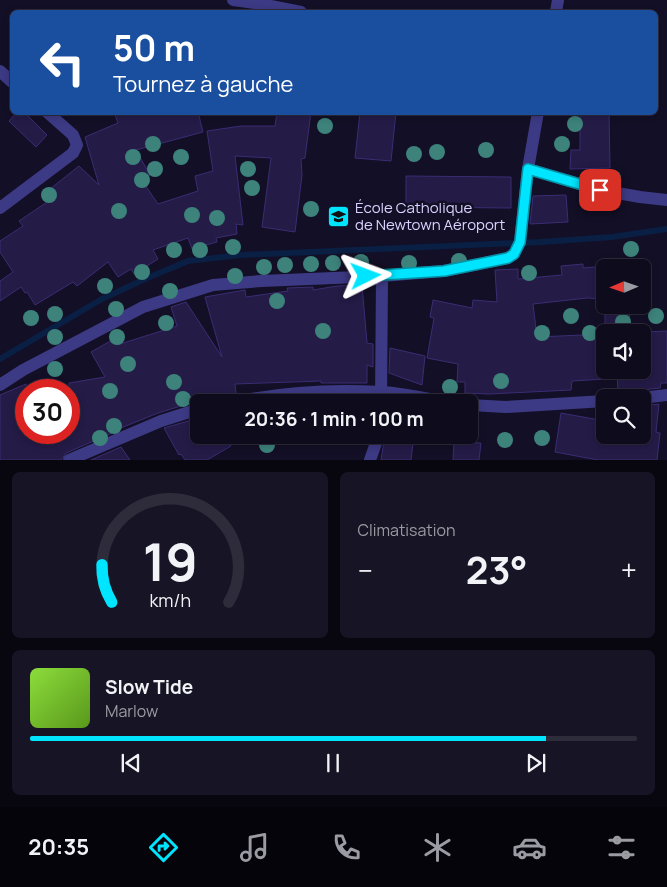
<!DOCTYPE html>
<html lang="fr">
<meta charset="utf-8">
<style>
body{margin:0;font-family:Manrope,sans-serif;background:#171425;color:#f1f3f6;height:100vh;display:flex;flex-direction:column;font-size:19px;white-space:nowrap}
*{box-sizing:border-box;margin:0}
p{font-size:16px;color:#9b9ba3}
.icon{flex:none;width:28px;height:28px;fill:none;stroke:currentColor;stroke-width:2;stroke-linecap:round;stroke-linejoin:round}
.map{position:relative;height:460px;overflow:hidden}
.panel{display:flex;flex-direction:column;gap:12px;padding:12px;background:#08060f;flex:1}
.panel>*{flex:none}
.hud{position:absolute;left:10px;top:10px;width:648px;height:105px;border-radius:8px;box-shadow:0 2px 8px #0003,0 0 0 1px #2e2b3b;background:#1a4fa0;color:#fff;overflow:hidden}
.needle{width:32px;rotate:268deg}
.tools{position:absolute;left:596px;top:259px;display:grid;gap:10px}
.tools a{display:grid;place-items:center;width:55px;height:55px;border-radius:8px;background:#0e0b1c;box-shadow:0 2px 8px #0003,0 0 0 1px #2e2b3b;font-size:25px}
.speed{position:absolute;left:15px;top:379px;display:flex;gap:10px;font-size:25px;font-weight:700;text-align:center}
.speed>*{display:grid;place-content:center;width:65px;height:65px;border-radius:50%;background:#0e0b1c;box-shadow:0 2px 8px #0003,0 0 0 1px #2e2b3b;line-height:1}
.speed .limit{border:8px solid #d22;background:#fff;color:#111}
.pin{position:absolute;display:grid;place-items:center;width:42px;height:42px;color:#fff;margin:-21px;border-radius:10px;box-shadow:0 2px 8px #0006}
.me{position:absolute;width:55px;margin:-28px;rotate:87deg;stroke-linejoin:round;filter:drop-shadow(0 0 4px #0008)}
.turn{display:flex;align-items:center;gap:18px;height:105px;padding:0 20px;font-size:22px}
.turn .icon{width:65px;height:65px;stroke-width:2.5}
.turn b{display:block;font-size:35px;line-height:42px}
.big{font-size:38px;font-weight:700;line-height:1.1}
.panel .card{flex:1;display:flex;flex-direction:column;justify-content:center;gap:8px;min-width:0;padding:0 18px;border-radius:8px;background:#171425}
.panel .dial{align-items:center;gap:0}
.dial svg{height:130px;overflow:visible;fill:none;stroke:#2e2b3b;stroke-width:7;stroke-linecap:round;text-anchor:middle}
.dial text{fill:#f1f3f6;stroke:none}
.song{display:flex;align-items:center;gap:15px}
.cover{width:60px;height:60px;border-radius:8px;background:linear-gradient(135deg,hsl(90 70% 55%),hsl(90 70% 35%))}
.played{height:5px;border-radius:2px;background:linear-gradient(90deg,#00e5ff 85%,#2e2b3b 85%)}
.keys{display:flex;justify-content:space-around;direction:ltr}
.heat{display:flex;justify-content:space-between;align-items:center;font-size:28px;direction:ltr}
.panel .tiles{flex:1;display:grid;gap:12px;grid-template-columns:1fr 1fr}
.card:last-child{grid-column:span 2}
.trip{position:absolute;left:190px;top:394px;width:288px;height:50px;border-radius:8px;background:#0e0b1c;box-shadow:0 2px 8px #0003,0 0 0 1px #2e2b3b;font-weight:700;line-height:50px;text-align:center}
.dock{display:flex;height:80px;justify-content:space-around;align-items:center;background:#06040b;color:#9b9ba3}
.dock .icon{width:35px;height:35px}
.dock .on{color:#00e5ff}
.dock b{font-size:22px;color:#f1f3f6}
.map>svg:first-child{display:block}
.lines{fill:none;stroke-linecap:round;stroke-linejoin:round}
.stream{stroke:#0a1f44;stroke-width:6}
.building{fill:#241b47;stroke:#3b2d73}
.minor{stroke:#3d3a85;stroke-width:12}
.tree{fill:#3d827b}
.route-casing{stroke:#0095a6;stroke-width:12}
.route{stroke:#00e5ff;stroke-width:9}
.labels{text-anchor:middle;stroke-width:5;stroke-linejoin:round;paint-order:stroke}
.poi-label{font-size:15px;fill:#d9d4ff;stroke:#130f26;text-anchor:start}
</style>
<div class="map">
<svg width="667" height="460" viewBox="0 0 667 460">
<rect width="100%" height="100%" fill="#130f26"/>
<g class="lines">
<path class="stream" d="M0,359L102,299L145,279L188,261L240,255L541,242L612,237L667,229"/>
</g>
<path class="building" d="M17,112H24L47,135L36,147L9,121Z
M114,112H198L203,132L136,150L150,175L141,179L158,204L198,191L195,176L213,171L207,131L241,126H275L277,112H311L305,158L301,159L302,175L295,232L262,227L271,158L235,156L243,225L236,224L237,234L216,238L217,242L192,249L188,238L153,250L158,259L134,274L131,269L118,277L108,262L77,286L73,282L35,305L27,292L25,293L21,287L0,301V281L13,272L0,252V241L23,226L19,221L56,196L50,189L79,166L99,185L85,137L118,123Z
M360,112H396L391,161L355,158Z
M609,112L610,168L570,169L571,150H580V114Z
M406,176L511,177V208L406,207Z
M566,195L568,222L530,224L533,196Z
M583,264V268L605,266V299L587,298L533,304L537,337L605,334V379L572,381L571,390L489,394L465,393V382H457L458,364L427,358L434,318L430,317L433,300L472,308L473,300L497,302L495,270L518,269V279L562,275L561,266Z
M362,285L367,343L373,344V367L367,365V383H321V381L235,384L236,394L231,396L228,399L223,400L224,402L197,401L158,413L111,432L112,433L66,453L61,460H0V395L26,384V432H69V383L105,377L91,352L114,339L117,345L177,326L171,307L186,302L222,357L205,297L245,290L246,297L288,291L287,288L313,287V290L337,286Z
M605,305H630L629,332H605Z
M667,331V383H661L660,388L641,390L636,392L618,394L617,370H645L643,332Z
M390,348L425,356L422,385L389,373Z
M326,399H367V402H326Z
M659,404L656,432L660,433L657,460H598L555,452L561,413L605,421V435H642V406Z
M199,418V435H223L231,446L207,460H185L181,454L179,455L164,428Z
M385,435H414L411,460H381Z
M454,442L481,443L479,460H453Z
M121,447L130,460H91Z"/>
<g class="lines">
<path class="minor" d="M233,0L261,4L301,12
M556,12L558,0
M0,71L12,82
M528,169L600,190L640,197L667,200
M0,208L73,153L77,145L73,135L47,112
M0,385L23,370L143,307L213,285L261,281L382,276L444,271L508,258L514,254L520,242L528,169L538,112
M642,398L667,395
M236,402C283,392 332,389 381,392C403,393 426,399 449,402
M381,402L382,276
M469,405L506,407L605,401
M69,460L161,421L199,409
M370,460L376,443L377,435"/>
</g>
<g class="tree">
<circle cx="575" cy="124" r="8"/>
<circle cx="325" cy="126" r="8"/>
<circle cx="153" cy="144" r="8"/>
<circle cx="562" cy="144" r="8"/>
<circle cx="486" cy="150" r="8"/>
<circle cx="437" cy="152" r="8"/>
<circle cx="414" cy="154" r="8"/>
<circle cx="133" cy="157" r="8"/>
<circle cx="181" cy="157" r="8"/>
<circle cx="155" cy="169" r="8"/>
<circle cx="248" cy="169" r="8"/>
<circle cx="613" cy="178" r="8"/>
<circle cx="142" cy="180" r="8"/>
<circle cx="252" cy="188" r="8"/>
<circle cx="49" cy="195" r="8"/>
<circle cx="311" cy="209" r="8"/>
<circle cx="119" cy="211" r="8"/>
<circle cx="192" cy="215" r="8"/>
<circle cx="336" cy="216" r="8"/>
<circle cx="217" cy="218" r="8"/>
<circle cx="233" cy="247" r="8"/>
<circle cx="631" cy="249" r="8"/>
<circle cx="174" cy="250" r="8"/>
<circle cx="200" cy="250" r="8"/>
<circle cx="459" cy="261" r="8"/>
<circle cx="361" cy="262" r="8"/>
<circle cx="333" cy="263" r="8"/>
<circle cx="409" cy="263" r="8"/>
<circle cx="311" cy="264" r="8"/>
<circle cx="285" cy="265" r="8"/>
<circle cx="264" cy="267" r="8"/>
<circle cx="142" cy="272" r="8"/>
<circle cx="529" cy="273" r="8"/>
<circle cx="235" cy="276" r="8"/>
<circle cx="105" cy="286" r="8"/>
<circle cx="170" cy="291" r="8"/>
<circle cx="277" cy="301" r="8"/>
<circle cx="116" cy="309" r="8"/>
<circle cx="55" cy="314" r="8"/>
<circle cx="571" cy="316" r="8"/>
<circle cx="656" cy="316" r="8"/>
<circle cx="31" cy="318" r="8"/>
<circle cx="623" cy="322" r="8"/>
<circle cx="166" cy="323" r="8"/>
<circle cx="323" cy="331" r="8"/>
<circle cx="542" cy="333" r="8"/>
<circle cx="590" cy="333" r="8"/>
<circle cx="55" cy="337" r="8"/>
<circle cx="117" cy="337" r="8"/>
<circle cx="128" cy="364" r="8"/>
<circle cx="55" cy="369" r="8"/>
<circle cx="501" cy="381" r="8"/>
<circle cx="174" cy="382" r="8"/>
<circle cx="450" cy="387" r="8"/>
<circle cx="110" cy="391" r="8"/>
<circle cx="183" cy="399" r="8"/>
<circle cx="114" cy="426" r="8"/>
<circle cx="100" cy="438" r="8"/>
<circle cx="542" cy="438" r="8"/>
<circle cx="505" cy="440" r="8"/>
<circle cx="267" cy="445" r="8"/>
</g>
<g class="lines">
<defs>
<path id="route" d="M366,276L444,271L508,258L514,254L520,242L528,169L600,190"/>
</defs>
<use href="#route" class="route-casing"/>
<use href="#route" class="route"/>
</g>
<defs>
<symbol id="school-square" viewBox="-11 -11 22 22"><rect x="-9" y="-9" width="18" height="18" rx="4" fill="#00e5ff" stroke="#130f26"/><path d="M0-5L7-2L0 1L-7-2ZM-4 1L0 2.5L4 1V4Q0 6-4 4Z" fill="#111"/></symbol>
</defs>
<g fill-rule="evenodd">
<use href="#school-square" x="326" y="204" width="25" height="25"/>
</g>
<g class="labels">
<g class="poi-label">
<text x="355" y="213">École Catholique<tspan x="355" dy="17">de Newtown Aéroport</tspan></text>
</g>
</g>
</svg>
<div class="tools">
<a><svg class="needle" viewBox="-14 -14 28 28"><path d="M0-13l5 13h-10z" fill="#e53935"/><path d="M0 13l5-13h-10z" fill="#9b9ba3"/></svg></a>
<a><svg class="icon" aria-label="sound" viewBox="0 0 24 24"><path d="M4 9h4l5-4v14l-5-4H4zM17 9q2 3 0 6"/></svg></a>
<a><svg class="icon" aria-label="search" viewBox="0 0 24 24"><circle cx="10" cy="10" r="6"/><path d="M15 15l6 6"/></svg></a>
</div>
<div class="speed"><div class="limit">30</div></div>
<div class="pin" style="left:600px;top:190px;background:#d93025"><svg class="icon" aria-label="arrive" viewBox="0 0 24 24"><path d="M6 21V4h12l-3 4 3 4H6"/></svg></div>
<svg class="me" style="left:366px;top:276px" viewBox="-20 -20 40 40"><path d="M0-17L14 15 0 8-14 15z" fill="#00e5ff" stroke="#fff" stroke-width="4"/></svg>
<div class="trip">20:36 · 1 min · 100 m</div>
<div class="hud">
<div class="turn"><svg class="icon" aria-label="left" viewBox="0 0 24 24"><path d="M17 20v-9H6M10 6l-5 5 5 5"/></svg><div><b>50 m</b>Tournez à gauche</div></div>
</div>
</div>
<section class="panel">
<div class="tiles">
<div class="card dial"><svg viewBox="0 0 100 80">
<path d="M14 69A42 42 0 1 1 86 69"/>
<path d="M14 69A42 42 0 0 1 8 46" stroke="#00e5ff"/>
<text x="50" y="56" font-size="32" font-weight="700">19</text>
<text x="50" y="72" font-size="11">km/h</text>
</svg></div>
<div class="card"><p>Climatisation</p>
<div class="heat"><a>−</a><b class="big">23°</b><a>+</a></div>
</div>
<div class="card">
<div class="song"><i class="cover"></i><div><b>Slow Tide</b><p>Marlow</p></div></div>
<div class="played"></div>
<div class="keys"><svg class="icon" aria-label="previous" viewBox="0 0 24 24"><path d="M18 5L8 12l10 7zM5 5v14"/></svg><svg class="icon" aria-label="pause" viewBox="0 0 24 24"><path d="M8 5v14M16 5v14"/></svg><svg class="icon" aria-label="next" viewBox="0 0 24 24"><path d="M6 5l10 7-10 7zM19 5v14"/></svg></div>
</div>
</div>
</section>
<nav class="dock">
<b>20:35</b>
<svg class="icon on" aria-label="directions" viewBox="0 0 24 24"><path d="M12 3l9 9-9 9-9-9zM9 14v-3h6M13 9l2 2-2 2"/></svg>
<svg class="icon" aria-label="music" viewBox="0 0 24 24"><path d="M9 18V5l10-2v13"/><circle cx="6" cy="18" r="3"/><circle cx="16" cy="16" r="3"/></svg>
<svg class="icon" aria-label="phone" viewBox="0 0 24 24"><path d="M5 4h4l2 5-3 2q2 4 5 5l2-3 5 2v4C11 20 4 13 5 4z"/></svg>
<svg class="icon" aria-label="climate" viewBox="0 0 24 24"><path d="M12 3v18M4 7l16 10M4 17L20 7"/></svg>
<svg class="icon" aria-label="car" viewBox="0 0 24 24"><path d="M5 17H2v-5l4-1 3-4h7l3 4 3 1v5h-3M9 17h6M6 11h13"/><circle cx="7" cy="17" r="2"/><circle cx="17" cy="17" r="2"/></svg>
<svg class="icon" aria-label="filters" viewBox="0 0 24 24"><path d="M4 7h16M4 17h16"/><circle cx="9" cy="7" r="2"/><circle cx="15" cy="17" r="2"/></svg>
</nav>
